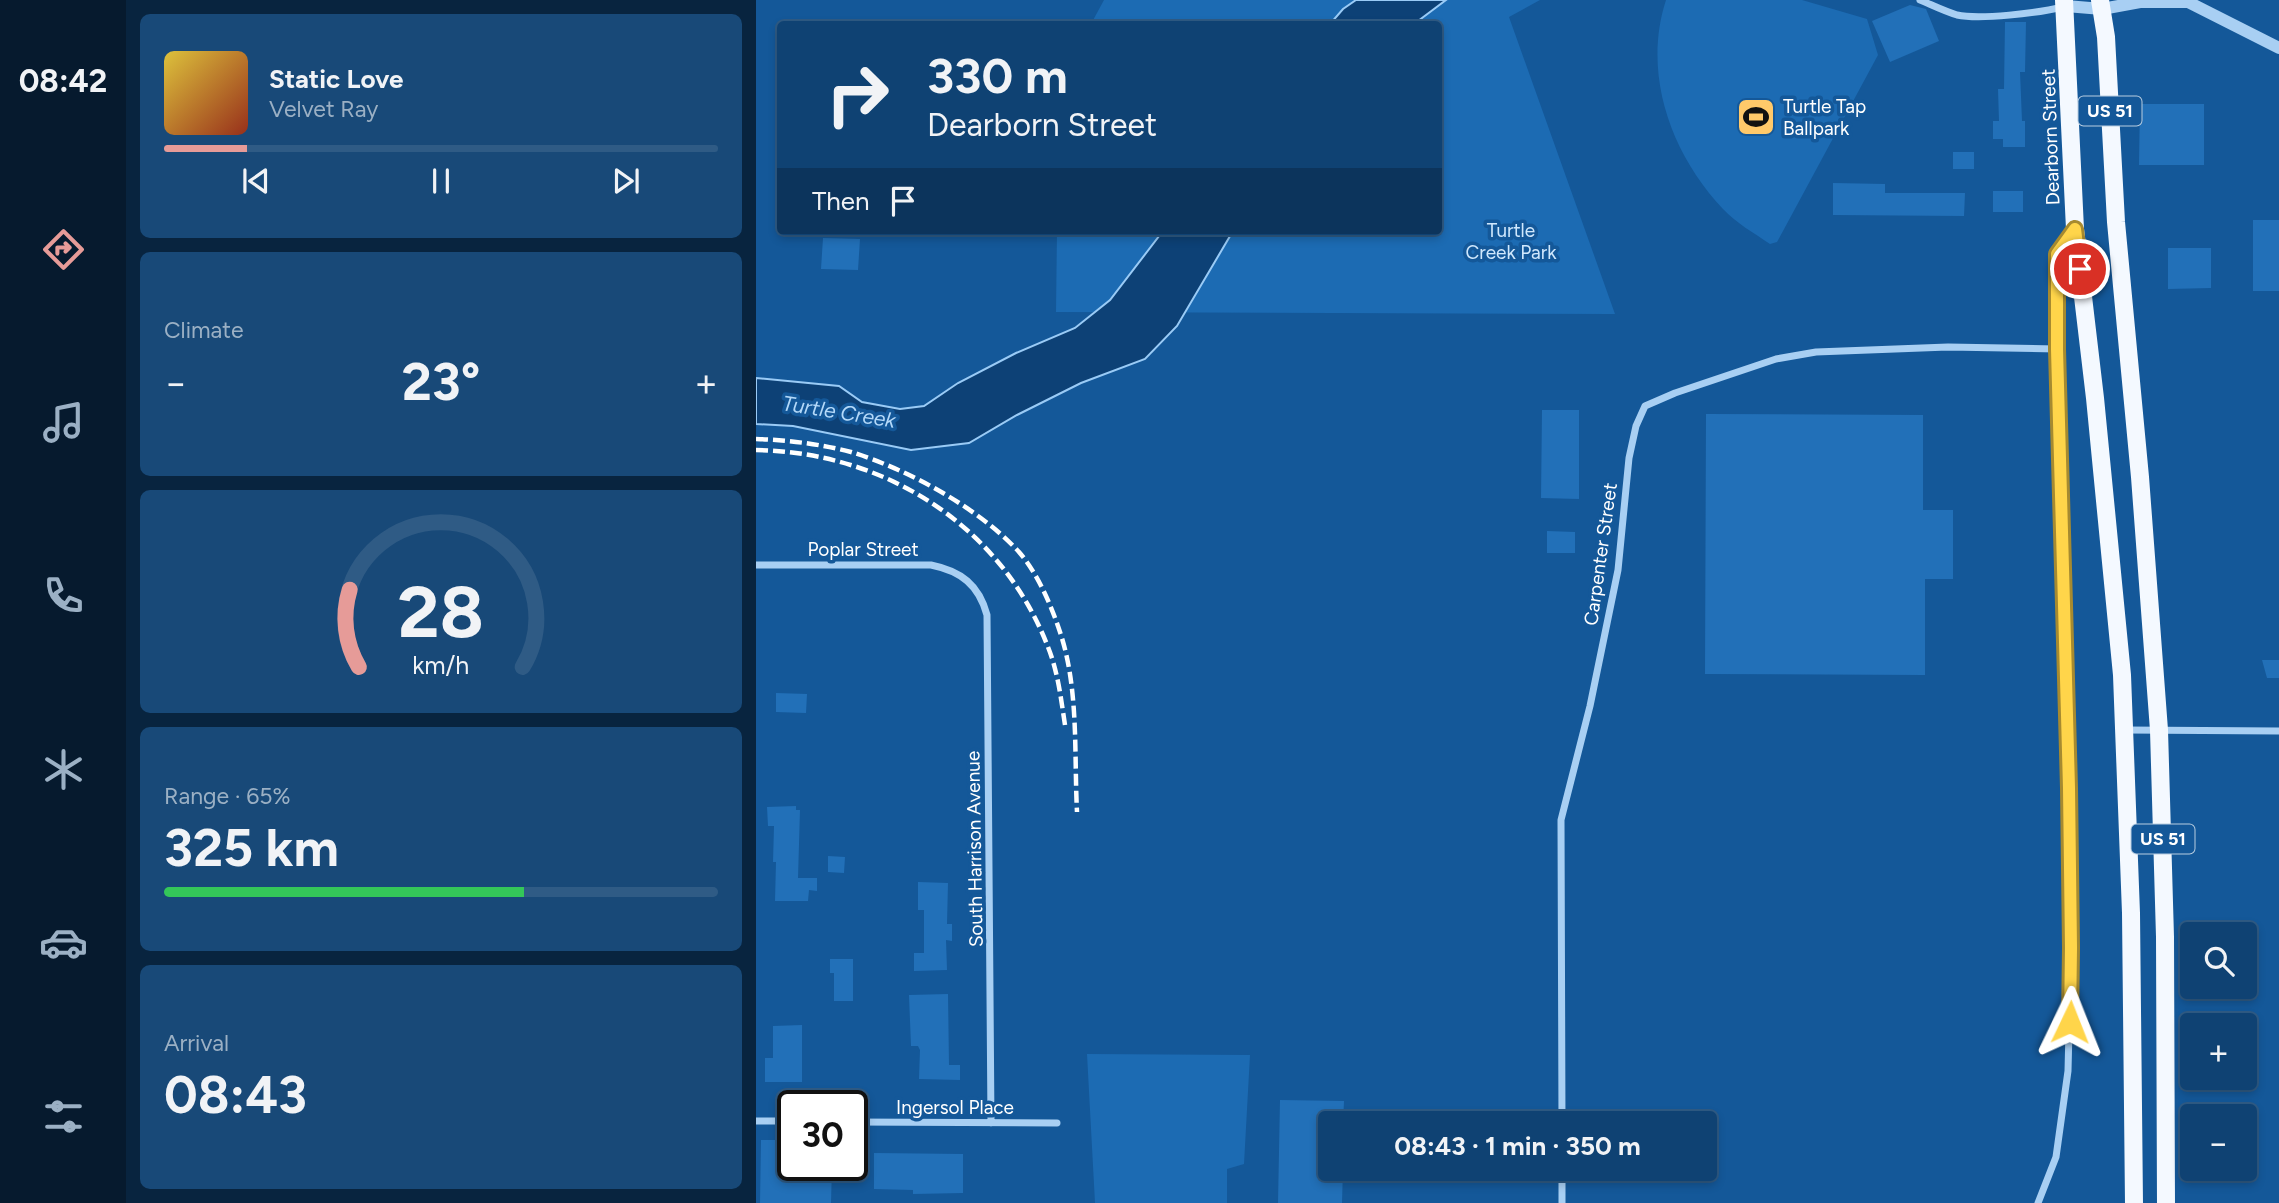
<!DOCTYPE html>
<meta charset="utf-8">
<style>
body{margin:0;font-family:Figtree,sans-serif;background:#184978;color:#f1f3f6;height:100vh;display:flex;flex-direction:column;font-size:26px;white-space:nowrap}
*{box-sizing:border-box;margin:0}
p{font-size:23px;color:#9bb0c4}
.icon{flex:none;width:38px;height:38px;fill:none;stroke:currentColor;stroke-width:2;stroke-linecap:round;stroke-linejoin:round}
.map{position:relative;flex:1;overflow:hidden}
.details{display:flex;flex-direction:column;gap:14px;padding:14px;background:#08243f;width:630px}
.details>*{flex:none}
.banner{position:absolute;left:21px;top:21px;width:665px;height:214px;border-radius:7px;box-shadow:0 4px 10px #0003,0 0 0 2px #2f5b85;background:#0f4273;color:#f1f3f6;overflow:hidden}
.fabs{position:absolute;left:1424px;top:922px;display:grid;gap:14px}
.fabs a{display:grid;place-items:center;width:77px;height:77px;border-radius:7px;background:#0f4273;box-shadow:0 4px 10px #0003,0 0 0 2px #2f5b85;font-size:35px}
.speed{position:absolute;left:21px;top:1090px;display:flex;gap:14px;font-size:35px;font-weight:700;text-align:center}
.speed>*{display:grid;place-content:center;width:91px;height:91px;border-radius:50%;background:#0f4273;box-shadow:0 4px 10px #0003,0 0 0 2px #2f5b85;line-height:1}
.speed .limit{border:4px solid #111;border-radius:10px;background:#fff;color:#111}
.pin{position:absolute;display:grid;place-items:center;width:60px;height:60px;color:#fff;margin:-30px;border:4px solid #fff;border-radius:50%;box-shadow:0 2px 7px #0007}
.me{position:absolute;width:77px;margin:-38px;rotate:2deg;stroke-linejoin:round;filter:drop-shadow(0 0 5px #0008)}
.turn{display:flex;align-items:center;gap:24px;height:147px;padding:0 35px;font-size:32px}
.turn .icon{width:91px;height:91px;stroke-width:2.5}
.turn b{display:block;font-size:49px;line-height:60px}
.then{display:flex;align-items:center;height:66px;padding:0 35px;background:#0003;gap:14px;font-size:26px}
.big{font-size:52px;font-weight:700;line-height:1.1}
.details .tile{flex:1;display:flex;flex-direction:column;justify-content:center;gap:10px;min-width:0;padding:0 24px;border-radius:10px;background:#184978}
.details .dial{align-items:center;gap:0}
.dial svg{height:182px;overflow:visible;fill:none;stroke:#2f5b85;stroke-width:7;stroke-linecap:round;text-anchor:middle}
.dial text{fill:#f1f3f6;stroke:none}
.song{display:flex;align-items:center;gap:21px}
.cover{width:84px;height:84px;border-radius:10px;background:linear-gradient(135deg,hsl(50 70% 55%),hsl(10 70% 35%))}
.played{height:7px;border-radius:4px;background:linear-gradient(90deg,#e69b98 15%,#2f5b85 15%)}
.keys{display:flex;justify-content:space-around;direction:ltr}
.heat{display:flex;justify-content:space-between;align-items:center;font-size:38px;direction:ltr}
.charge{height:10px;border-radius:5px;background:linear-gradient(90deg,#34c759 65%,#2f5b85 0)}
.trip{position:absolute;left:562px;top:1111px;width:399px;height:70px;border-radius:7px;background:#0f4273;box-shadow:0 4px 10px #0003,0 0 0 2px #2f5b85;font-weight:700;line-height:70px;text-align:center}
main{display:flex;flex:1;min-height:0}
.menu{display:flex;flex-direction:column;width:126px;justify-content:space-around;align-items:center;background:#061a2e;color:#9bb0c4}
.menu .icon{width:49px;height:49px}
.menu .active{color:#e69b98}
.menu b{font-size:32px;color:#f1f3f6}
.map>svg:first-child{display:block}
.green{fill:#1c6bb3}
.water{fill:#0d4176;stroke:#9acbf6;stroke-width:2}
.building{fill:#2270b8}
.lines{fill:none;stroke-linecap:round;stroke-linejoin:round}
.minor{stroke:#a8cff3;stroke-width:7}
.tertiary{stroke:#a8cff3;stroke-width:12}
.primary{stroke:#f4f9ff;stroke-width:18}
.rail{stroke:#fff;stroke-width:4.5;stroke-dasharray:12 5;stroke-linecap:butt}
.route-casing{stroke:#a68a30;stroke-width:18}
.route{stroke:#ffd54a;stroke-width:12}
.labels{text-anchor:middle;stroke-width:7;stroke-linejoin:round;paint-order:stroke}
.shield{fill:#145899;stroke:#b8cde0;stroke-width:2}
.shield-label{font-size:18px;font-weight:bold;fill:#fff}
.poi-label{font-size:19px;fill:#fff;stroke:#145899;text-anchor:start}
.street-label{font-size:19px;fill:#fff;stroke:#145899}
.park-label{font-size:19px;fill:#d0e8fd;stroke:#145899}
.water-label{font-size:21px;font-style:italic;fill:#b4d9f9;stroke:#145899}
</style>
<main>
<nav class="menu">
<b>08:42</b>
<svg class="icon active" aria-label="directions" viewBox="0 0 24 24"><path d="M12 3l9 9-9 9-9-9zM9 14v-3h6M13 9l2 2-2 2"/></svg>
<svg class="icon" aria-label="music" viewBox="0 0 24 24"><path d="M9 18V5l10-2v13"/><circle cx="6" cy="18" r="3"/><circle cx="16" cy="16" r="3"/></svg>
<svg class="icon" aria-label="phone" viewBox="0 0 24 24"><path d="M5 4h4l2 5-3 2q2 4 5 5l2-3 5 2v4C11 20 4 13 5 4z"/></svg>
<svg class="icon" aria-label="climate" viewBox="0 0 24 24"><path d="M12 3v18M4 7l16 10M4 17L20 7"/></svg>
<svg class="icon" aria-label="car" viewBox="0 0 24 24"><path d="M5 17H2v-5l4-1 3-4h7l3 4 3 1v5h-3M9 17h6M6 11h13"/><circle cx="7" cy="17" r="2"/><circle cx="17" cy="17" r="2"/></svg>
<svg class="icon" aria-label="filters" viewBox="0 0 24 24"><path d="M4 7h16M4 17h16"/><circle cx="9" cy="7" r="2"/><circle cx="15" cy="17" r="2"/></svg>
</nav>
<section class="details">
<div class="tile">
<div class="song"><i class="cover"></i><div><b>Static Love</b><p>Velvet Ray</p></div></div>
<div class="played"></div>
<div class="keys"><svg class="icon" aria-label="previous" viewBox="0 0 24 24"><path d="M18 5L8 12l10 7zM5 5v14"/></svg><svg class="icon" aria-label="pause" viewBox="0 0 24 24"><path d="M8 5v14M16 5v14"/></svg><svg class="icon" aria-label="next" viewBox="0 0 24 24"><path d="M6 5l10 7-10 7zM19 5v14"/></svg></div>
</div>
<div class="tile"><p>Climate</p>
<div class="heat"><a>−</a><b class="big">23°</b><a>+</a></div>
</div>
<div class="tile dial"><svg viewBox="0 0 100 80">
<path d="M14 69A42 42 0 1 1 86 69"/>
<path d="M14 69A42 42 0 0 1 10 35" stroke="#e69b98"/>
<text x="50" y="56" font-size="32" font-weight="700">28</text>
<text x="50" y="72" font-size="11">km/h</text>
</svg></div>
<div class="tile"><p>Range · 65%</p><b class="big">325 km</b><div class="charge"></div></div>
<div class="tile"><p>Arrival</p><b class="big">08:43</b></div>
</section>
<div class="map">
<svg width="1523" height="1203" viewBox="0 0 1523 1203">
<rect width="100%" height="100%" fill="#145899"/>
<path class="green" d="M348,0H784L753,17L859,314L300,312L301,231H682V24H335Z
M910,0H1046L1111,19L1122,55L1021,242L1014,244C998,233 980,223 967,209C915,154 886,74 910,0Z
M331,1054L494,1055L488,1164L471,1169V1203H339Z"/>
<path class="water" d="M600,0H690L658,24H574L587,9Z
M407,231H477L421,326L389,359L325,383L261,415L213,443L155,450L37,426L0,424V378L83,386L106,402L144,409L168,406L202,383L260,353L319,328L354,300Z"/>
<path class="building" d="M1154,5L1170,9L1183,41L1134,62L1116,21Z
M1249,22H1270L1269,72H1264L1266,121H1269V147H1247V139H1237V121H1243L1242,89H1248Z
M1384,104H1448V165H1383Z
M1197,152H1218V169H1197Z
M1077,183L1129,184V193H1209L1208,216L1077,215Z
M1237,191H1267V212H1237Z
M1497,220H1523V291H1497Z
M67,238L104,239L102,270L65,269Z
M1412,248H1455V288L1412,289Z
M786,410H823V499L785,498Z
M950,414L1167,415V510H1197V579H1169V675L949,674Z
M791,531L819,532V553H791Z
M1506,660H1523V678H1511Z
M20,693L51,694L50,713L20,712Z
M40,806V810H44L42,878H61V891L53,890L52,901H19L20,862H17L18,826H12L11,807Z
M72,856L89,857L88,873L72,872Z
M162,882L192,883L191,924H196V941L190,940L191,970L158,971V953H168V910H162Z
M74,959H97V1001H78V973H74Z
M192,994L193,1065H204V1080L163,1079L164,1050L162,1046H155L153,995Z
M46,1025V1082H9V1058H17V1026Z
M524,1100L588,1101L587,1124H574V1169H587L586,1203H522Z
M5,1140H37V1166H76L75,1203H4Z
M118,1153L207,1154V1193L157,1194V1190L118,1189Z"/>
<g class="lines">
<path class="minor" d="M1164,0C1176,5 1188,11 1201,15C1224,20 1282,13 1307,7
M0,565H175C205,571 223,585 231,615L235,1123
M1370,730L1523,731
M0,1121H37
M96,1122L301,1123
M806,1124L805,820L834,706L862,570L873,458L880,426L889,406L919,393L1020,359L1060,352L1192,347L1301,349
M806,1169V1203
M1282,1203L1300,1157L1312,1071L1315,948L1301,349V254L1316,233"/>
<path class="tertiary" d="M1428,0L1523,48
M1310,6L1346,9L1384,2H1431"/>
<path class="primary" d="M1308,0L1319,229L1339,398L1366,675L1375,913L1378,1203
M1344,0L1350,37L1360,222L1384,477L1403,730L1409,937L1410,1203"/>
<path class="rail" d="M0,439C32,440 64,444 95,452C151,469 223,508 263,552C282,574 295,605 304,632C323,689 318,753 321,812
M0,450C128,452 245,525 292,647C302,672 305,699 309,725"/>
</g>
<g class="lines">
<defs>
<path id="route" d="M1314,1022L1315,948L1313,788L1301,349V254L1319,229L1324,269"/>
</defs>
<use href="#route" class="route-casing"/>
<use href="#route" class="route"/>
</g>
<defs>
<symbol id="stadium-square" viewBox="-11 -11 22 22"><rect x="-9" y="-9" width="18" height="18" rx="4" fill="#ffc96a" stroke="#145899"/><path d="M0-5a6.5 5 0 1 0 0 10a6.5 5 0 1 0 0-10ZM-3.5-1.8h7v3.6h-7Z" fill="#111"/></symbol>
</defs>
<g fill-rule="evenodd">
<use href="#stadium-square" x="978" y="95" width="44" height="44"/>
</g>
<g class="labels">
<g class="shield">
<rect x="1322.5" y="96.5" width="63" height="29" rx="5"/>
<rect x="1375.5" y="824.5" width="63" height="29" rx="5"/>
</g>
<g class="shield-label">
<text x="1354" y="117">US 51</text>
<text x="1407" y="845">US 51</text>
</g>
<g class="poi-label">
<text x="1027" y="113">Turtle Tap<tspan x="1027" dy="22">Ballpark</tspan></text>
</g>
<g class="street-label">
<text transform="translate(1294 137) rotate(-92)" y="7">Dearborn Street</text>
<text x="107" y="556">Poplar Street</text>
<text transform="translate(844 554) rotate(-82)" y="7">Carpenter Street</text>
<text transform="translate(218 849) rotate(-91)" y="7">South Harrison Avenue</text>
<text x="199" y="1114">Ingersol Place</text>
</g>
<g class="park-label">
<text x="755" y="237">Turtle<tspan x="755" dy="22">Creek Park</tspan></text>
</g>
<g class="water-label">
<text transform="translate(83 412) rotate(9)" y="7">Turtle Creek</text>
</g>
</g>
</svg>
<div class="fabs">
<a><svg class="icon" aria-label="search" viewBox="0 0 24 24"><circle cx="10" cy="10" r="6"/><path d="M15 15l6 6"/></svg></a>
<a>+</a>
<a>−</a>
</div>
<div class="speed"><div class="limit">30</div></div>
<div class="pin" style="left:1324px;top:269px;background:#d93025"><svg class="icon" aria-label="arrive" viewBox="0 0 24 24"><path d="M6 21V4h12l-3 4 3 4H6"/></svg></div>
<svg class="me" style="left:1314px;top:1022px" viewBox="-20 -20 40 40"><path d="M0-17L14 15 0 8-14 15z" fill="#ffd54a" stroke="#fff" stroke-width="4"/></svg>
<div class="trip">08:43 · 1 min · 350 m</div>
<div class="banner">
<div class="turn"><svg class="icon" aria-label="right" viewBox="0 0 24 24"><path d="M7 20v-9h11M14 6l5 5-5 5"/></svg><div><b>330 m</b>Dearborn Street</div></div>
<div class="then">Then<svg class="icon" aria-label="arrive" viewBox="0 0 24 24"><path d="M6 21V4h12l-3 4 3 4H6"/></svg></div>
</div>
</div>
</main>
